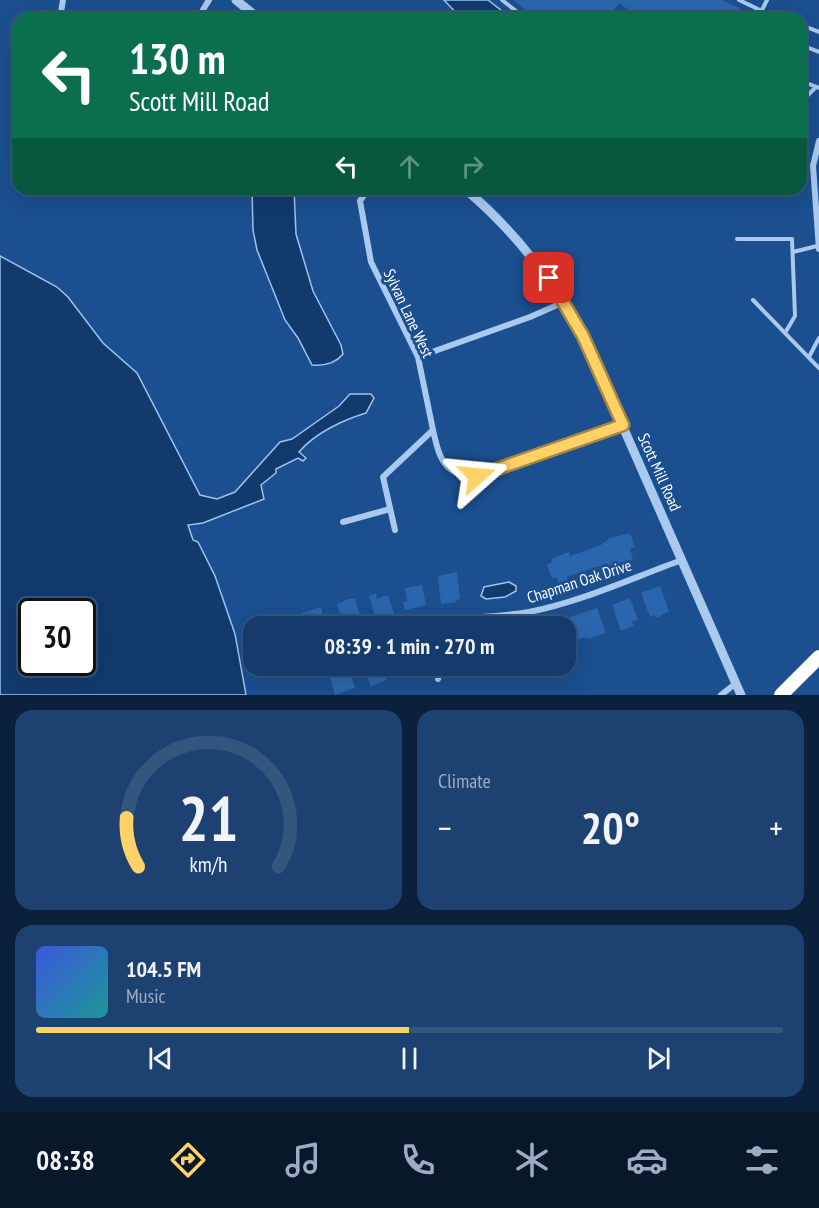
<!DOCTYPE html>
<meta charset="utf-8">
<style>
body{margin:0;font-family:"PT Sans Narrow",sans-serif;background:#1d4271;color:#f1f3f6;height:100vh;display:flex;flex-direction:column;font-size:22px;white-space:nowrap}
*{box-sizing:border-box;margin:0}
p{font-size:20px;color:#9dadc1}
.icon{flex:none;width:33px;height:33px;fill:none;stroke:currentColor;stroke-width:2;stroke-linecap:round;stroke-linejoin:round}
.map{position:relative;height:695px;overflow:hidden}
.drawer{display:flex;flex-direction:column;gap:15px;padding:15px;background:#0b203b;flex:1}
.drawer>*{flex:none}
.banner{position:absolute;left:12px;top:12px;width:795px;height:183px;border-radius:18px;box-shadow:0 6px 24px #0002,0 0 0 2px #33557e;background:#0b6e4f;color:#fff;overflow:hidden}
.speed{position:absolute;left:18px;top:598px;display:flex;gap:12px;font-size:30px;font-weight:700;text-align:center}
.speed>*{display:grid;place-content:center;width:78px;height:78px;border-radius:50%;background:#143b6b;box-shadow:0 6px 24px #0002,0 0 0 2px #33557e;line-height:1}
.speed .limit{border:3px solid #111;border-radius:9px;background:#fff;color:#111}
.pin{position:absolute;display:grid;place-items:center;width:51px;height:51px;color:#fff;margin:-26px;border-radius:12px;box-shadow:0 3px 9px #0006}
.me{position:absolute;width:66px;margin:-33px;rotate:72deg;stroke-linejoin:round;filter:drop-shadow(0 0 4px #0008)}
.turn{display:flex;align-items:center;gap:21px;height:126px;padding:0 18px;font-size:27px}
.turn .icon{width:78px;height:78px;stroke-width:2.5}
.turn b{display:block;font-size:42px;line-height:51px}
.lanes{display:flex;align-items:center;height:57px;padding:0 18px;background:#0003;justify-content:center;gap:30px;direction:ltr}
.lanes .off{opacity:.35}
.big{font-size:45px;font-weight:600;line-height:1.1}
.drawer .tile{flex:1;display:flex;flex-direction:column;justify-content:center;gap:9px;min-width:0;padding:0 21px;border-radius:18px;background:#1d4271}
.drawer .dial{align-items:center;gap:0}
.dial svg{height:156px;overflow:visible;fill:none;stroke:#33557e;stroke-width:7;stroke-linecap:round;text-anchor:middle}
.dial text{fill:#f1f3f6;stroke:none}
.song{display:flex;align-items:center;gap:18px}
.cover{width:72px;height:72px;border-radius:9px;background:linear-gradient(135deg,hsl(230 70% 55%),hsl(180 70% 35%))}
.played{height:6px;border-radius:3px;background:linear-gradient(90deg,#ffd166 50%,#33557e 50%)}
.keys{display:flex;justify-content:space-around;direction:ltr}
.heat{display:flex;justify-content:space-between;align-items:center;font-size:33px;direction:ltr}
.drawer .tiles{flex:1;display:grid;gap:15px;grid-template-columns:1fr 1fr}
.tile:last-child{grid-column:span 2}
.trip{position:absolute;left:243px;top:616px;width:333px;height:60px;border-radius:18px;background:#143b6b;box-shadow:0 6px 24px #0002,0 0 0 2px #33557e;font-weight:600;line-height:60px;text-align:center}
.tabs{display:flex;height:96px;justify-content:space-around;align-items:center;background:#08182b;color:#9dadc1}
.tabs .icon{width:42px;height:42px}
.tabs .on{color:#ffd166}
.tabs b{font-size:27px;color:#f1f3f6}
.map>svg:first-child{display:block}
.water{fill:#123a6d;stroke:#9cc4f0;stroke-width:1.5;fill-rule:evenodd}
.building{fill:#2a66ad}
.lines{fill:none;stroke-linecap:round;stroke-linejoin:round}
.service{stroke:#a9c9ee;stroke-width:4}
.minor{stroke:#a9c9ee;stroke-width:6}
.tertiary{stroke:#a9c9ee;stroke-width:9}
.motorway{stroke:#fff;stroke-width:14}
.route-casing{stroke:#a68842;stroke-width:15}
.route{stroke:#ffd166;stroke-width:10}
.labels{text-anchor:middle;stroke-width:6;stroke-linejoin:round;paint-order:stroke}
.street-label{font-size:16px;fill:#fff;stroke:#1b4f8f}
</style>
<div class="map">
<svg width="819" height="695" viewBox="0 0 819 695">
<rect width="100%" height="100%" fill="#1b4f8f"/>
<path class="water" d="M444,0H488L511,18H461Z
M252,189H294L296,234L313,291L341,345L343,354C335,364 324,366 312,365L298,338L285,320L257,250L253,230Z
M0,256L57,287L68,297L103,343L137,373L200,495L217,499L235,492L280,442L292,439L339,406L350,394H371L374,398L366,413C343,420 315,433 299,452L306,458L303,461L298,458L276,469V473L261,485L264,499L203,523L188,525L193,540L198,542L215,576L235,634L246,695H0ZM32,612H82V663H32Z
M509,582L516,586V591L505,597L486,599L481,596L484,587Z"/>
<path class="building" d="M513,0H722L740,8L736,18H626L630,11L619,3L607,18H536Z
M630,533L635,547L630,549L633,559L601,573L599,566L569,576L567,577L569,584L560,587L556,577L552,578L547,565L552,562L551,559L569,552L570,556L601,545L610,538Z
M457,572L460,599L456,600V602L441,604L438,576Z
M422,585L426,605L405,610L403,602L407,601L405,588Z
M660,586L669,611L657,618L655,615L650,617L641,593Z
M376,593L377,599L388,595L394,614L376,620L369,596Z
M630,598L638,620L632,622L634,625L621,631L612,605Z
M349,599H355L363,624L344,627L343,622L328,627H307L302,613L321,607L324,619L340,614L337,604Z
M597,608L606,633L588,639L587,637L574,640L575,644L566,647V627H546V625Z
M338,666H404V667L385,673L387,680L371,686L364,669L350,673L355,688L335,695L330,677L341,673Z
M490,666H514L515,673L493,678Z"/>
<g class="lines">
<path class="service" d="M502,0L525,18
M739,0L762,11
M278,18L287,14L299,18
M758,18L767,0
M801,25L819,32
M801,45L819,52
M801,81L819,88
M801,97H806L816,87
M737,239H792L795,316L785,333
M793,252L817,246
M753,300L819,368
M809,357L819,338"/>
<path class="minor" d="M60,18L63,0
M198,18L209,0
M819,141L813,166L819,249
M368,189L360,201L371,262L418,357L433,430L383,477L395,530
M418,357L530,317L564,302
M433,430C439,456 443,477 477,476L623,425
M343,522L390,509
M409,627C448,616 489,619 529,612C581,602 632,578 682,560
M438,679L441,666
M721,695L736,683"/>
<path class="tertiary" d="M236,0L258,18
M465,189C515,231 552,279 583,336L741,695"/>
<path class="motorway" d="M781,695L819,657"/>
</g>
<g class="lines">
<defs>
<path id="route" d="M477,476L623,425L583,336L549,278"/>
</defs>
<use href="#route" class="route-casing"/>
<use href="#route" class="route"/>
</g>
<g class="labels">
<g class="street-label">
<text transform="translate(409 313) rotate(65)" y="6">Sylvan Lane West</text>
<text transform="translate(660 472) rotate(66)" y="6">Scott Mill Road</text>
<text transform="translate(579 581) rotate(-18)" y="6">Chapman Oak Drive</text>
</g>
</g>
</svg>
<div class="speed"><div class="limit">30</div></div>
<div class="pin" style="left:549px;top:278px;background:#d93025"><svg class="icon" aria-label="arrive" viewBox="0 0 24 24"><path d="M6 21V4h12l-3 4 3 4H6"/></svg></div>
<svg class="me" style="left:477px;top:476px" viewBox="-20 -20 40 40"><path d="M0-17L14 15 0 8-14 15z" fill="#ffd166" stroke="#fff" stroke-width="4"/></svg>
<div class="trip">08:39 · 1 min · 270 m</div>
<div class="banner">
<div class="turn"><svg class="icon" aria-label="left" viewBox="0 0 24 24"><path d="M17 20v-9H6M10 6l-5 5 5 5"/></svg><div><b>130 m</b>Scott Mill Road</div></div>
<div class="lanes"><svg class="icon" aria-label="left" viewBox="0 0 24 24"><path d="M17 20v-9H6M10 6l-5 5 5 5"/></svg><svg class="icon off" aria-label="ahead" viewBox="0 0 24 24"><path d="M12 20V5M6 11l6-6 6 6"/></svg><svg class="icon off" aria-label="right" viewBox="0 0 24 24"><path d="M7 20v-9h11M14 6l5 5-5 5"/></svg></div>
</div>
</div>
<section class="drawer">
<div class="tiles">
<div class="tile dial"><svg viewBox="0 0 100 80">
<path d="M14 69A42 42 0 1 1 86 69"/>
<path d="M14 69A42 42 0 0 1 8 44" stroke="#ffd166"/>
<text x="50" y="56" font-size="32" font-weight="700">21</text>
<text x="50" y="72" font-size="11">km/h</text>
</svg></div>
<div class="tile"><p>Climate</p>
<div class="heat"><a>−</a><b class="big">20°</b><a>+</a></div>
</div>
<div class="tile">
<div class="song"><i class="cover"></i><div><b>104.5 FM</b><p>Music</p></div></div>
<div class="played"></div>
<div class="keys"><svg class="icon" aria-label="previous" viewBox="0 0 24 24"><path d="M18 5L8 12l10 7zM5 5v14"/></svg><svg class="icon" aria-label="pause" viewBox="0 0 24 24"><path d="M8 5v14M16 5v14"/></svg><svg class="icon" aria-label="next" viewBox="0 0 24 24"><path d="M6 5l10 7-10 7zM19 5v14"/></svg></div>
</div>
</div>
</section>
<nav class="tabs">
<b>08:38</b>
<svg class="icon on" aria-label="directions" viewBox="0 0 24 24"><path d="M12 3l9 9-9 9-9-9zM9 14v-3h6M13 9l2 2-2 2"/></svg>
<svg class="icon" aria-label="music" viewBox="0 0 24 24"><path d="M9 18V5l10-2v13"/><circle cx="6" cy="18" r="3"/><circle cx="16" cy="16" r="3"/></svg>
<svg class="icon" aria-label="phone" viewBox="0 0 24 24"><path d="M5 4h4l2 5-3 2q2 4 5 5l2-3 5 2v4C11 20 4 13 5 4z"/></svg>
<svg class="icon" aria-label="climate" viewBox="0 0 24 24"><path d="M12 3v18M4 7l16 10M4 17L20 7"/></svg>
<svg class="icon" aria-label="car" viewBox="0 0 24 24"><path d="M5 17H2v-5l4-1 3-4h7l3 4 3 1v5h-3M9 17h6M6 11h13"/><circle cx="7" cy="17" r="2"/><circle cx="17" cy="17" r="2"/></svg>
<svg class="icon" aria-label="filters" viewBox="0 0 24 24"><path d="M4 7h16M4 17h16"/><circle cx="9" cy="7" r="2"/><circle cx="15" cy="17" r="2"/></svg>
</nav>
